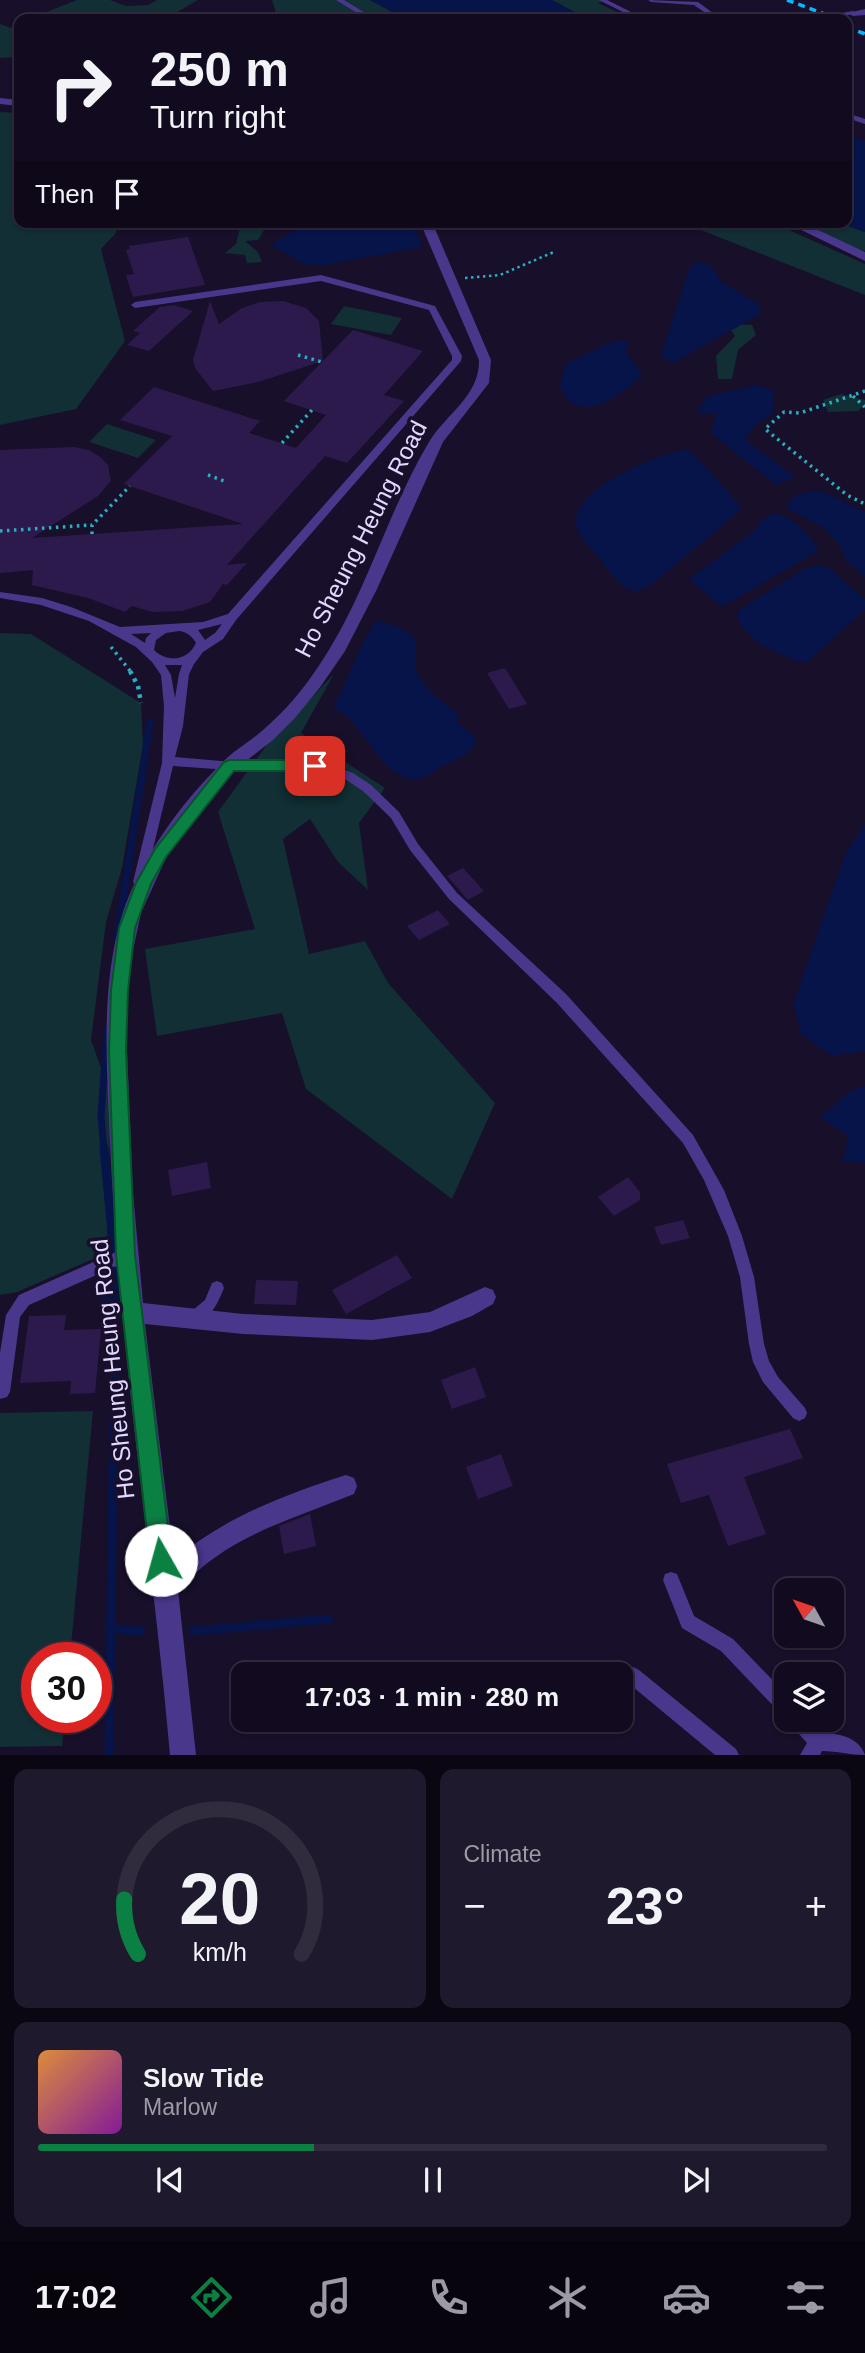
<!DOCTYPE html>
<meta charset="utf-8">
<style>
body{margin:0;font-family:Helvetica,sans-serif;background:#1f192d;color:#f1f3f6;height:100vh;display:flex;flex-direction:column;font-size:26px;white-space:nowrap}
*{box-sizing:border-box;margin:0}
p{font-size:23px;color:#9c9ba5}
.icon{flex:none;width:38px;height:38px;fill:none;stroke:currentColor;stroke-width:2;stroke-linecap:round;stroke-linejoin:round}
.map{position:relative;height:1755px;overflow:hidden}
.side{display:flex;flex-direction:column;gap:14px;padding:14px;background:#0a0612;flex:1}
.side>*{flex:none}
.hud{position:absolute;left:14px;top:14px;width:838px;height:214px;border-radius:14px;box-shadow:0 2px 5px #0004,0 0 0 2px #312b3e;background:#120b20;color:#f1f3f6;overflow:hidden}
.needle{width:46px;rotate:310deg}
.buttons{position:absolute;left:774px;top:1578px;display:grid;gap:14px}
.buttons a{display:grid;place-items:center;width:70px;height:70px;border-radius:14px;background:#120b20;box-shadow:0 2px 5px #0004,0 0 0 2px #312b3e;font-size:35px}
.speed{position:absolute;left:21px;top:1642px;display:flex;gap:14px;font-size:35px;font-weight:700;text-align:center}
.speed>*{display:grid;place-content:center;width:91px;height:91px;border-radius:50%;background:#120b20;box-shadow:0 2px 5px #0004,0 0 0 2px #312b3e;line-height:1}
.speed .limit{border:10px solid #d22;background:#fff;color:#111}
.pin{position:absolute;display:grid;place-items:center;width:60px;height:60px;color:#fff;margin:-30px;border-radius:14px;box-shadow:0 4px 10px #0006}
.me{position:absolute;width:77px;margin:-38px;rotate:353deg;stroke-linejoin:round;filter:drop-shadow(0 0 5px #0008)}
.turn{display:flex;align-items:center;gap:24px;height:147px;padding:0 21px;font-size:32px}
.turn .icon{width:91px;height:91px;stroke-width:2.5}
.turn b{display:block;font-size:49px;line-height:60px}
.then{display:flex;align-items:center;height:66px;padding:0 21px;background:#0003;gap:14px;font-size:26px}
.big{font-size:52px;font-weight:800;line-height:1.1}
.side .tile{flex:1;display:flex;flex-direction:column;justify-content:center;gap:10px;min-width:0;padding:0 24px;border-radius:14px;background:#1f192d}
.side .dial{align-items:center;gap:0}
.dial svg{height:182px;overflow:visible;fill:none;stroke:#312b3e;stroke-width:7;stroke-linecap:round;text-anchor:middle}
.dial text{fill:#f1f3f6;stroke:none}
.song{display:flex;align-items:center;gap:21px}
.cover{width:84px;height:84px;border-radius:10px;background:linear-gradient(135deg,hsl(30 70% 55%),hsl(290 70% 35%))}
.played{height:7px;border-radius:4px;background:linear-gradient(90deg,#0b8043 35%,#312b3e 35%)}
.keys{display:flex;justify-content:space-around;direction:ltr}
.heat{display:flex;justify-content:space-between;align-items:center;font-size:38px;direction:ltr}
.side .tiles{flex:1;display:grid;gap:14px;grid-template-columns:1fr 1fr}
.tile:last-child{grid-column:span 2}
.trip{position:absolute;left:231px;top:1662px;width:402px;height:70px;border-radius:14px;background:#120b20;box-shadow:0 2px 5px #0004,0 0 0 2px #312b3e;font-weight:800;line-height:70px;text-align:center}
.menu{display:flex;height:112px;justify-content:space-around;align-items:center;background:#07040d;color:#9c9ba5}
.menu .icon{width:49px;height:49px}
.menu .active{color:#0b8043}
.menu b{font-size:32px;color:#f1f3f6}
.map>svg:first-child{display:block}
.green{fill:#112f34}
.water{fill:#07144a}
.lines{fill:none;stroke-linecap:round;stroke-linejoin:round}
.stream-far1{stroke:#07144a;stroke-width:7}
.stream{stroke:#07144a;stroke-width:9}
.building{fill:#2d1a4c}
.path-far2{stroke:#28b1c2;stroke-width:2.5;stroke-dasharray:2.5 3.5;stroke-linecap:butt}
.path-far1{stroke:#28b1c2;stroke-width:3.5;stroke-dasharray:2.5 4.5;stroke-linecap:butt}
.path{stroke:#28b1c2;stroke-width:4.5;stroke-dasharray:3.5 5;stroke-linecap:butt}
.lane{fill:#49378c;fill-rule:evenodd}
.street{fill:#49378c;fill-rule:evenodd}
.rail{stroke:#04baff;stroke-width:3.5;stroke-dasharray:7 5;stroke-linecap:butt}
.route{fill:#0b8043;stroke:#07532c;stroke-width:2}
.labels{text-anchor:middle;stroke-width:7;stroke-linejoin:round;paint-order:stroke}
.street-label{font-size:24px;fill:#e3d8ff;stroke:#180f2a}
</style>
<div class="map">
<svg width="865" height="1755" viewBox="0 0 865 1755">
<rect width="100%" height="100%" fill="#180f2a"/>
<path class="green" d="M77,0H110L126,6L148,5L157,0H198L165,19H29Z
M272,0H370L405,19H278Z
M552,0H610L598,3L632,19H587Z
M0,24L11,28L19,24V62L15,57L0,58Z
M0,112L19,113V222H120L115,234L101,249L125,341L76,409L0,425Z
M250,222H282L264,230L258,240L245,241L258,252L262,262L247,263L245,255L225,253L236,244L240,228Z
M681,222H771L865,264V295Z
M801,222H837L865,232V251L855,249Z
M344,306L402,318L391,335L331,324Z
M727,324L752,325L756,335L738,350L732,379H718L716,356L735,336Z
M841,394L865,400V404L858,411L828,412L823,400Z
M107,424L156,440L138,458L89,442Z
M0,633L31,634L141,703L143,745L122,868L106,922L91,1040L111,1095L107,1253L17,1292L0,1295Z
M334,674L301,733L385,788L359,823L368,890L338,862L310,819L283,839L309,954L365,941L388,983L495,1103L452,1199L306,1089L282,1013L157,1036L145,949L255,929L218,812L271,739Z
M93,1411L70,1657H37V1717H65L62,1746L0,1747V1413Z"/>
<path class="water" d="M370,0H552L587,19H405Z
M847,135L865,141V232L837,222H847Z
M309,222H412L423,247L323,265L304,264L271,245Z
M696,262L709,264L722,282L758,304L761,314L672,363L661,355L689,269Z
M622,340L628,342C621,359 637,361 642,375C622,396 575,429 560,386L565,365L608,343Z
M758,385L774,391L773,414L757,423L745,440L795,477L776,485L711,433L717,413L696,414L707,396Z
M685,450L691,451L738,503L740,511L651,585L639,591L629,590C617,582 608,569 599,558C591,548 576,535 576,522C576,486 657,455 685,450Z
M811,491L824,492L865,512V577L846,560L841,547L824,528L785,507L795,496Z
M773,513C788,514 815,536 818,551L723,606L718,604L689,579L754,531L763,519Z
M821,565L831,569L865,600V610L808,661L801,662C779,655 743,640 737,615L741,609L805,568Z
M377,620C388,625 417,629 416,646C415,655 413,662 417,672C425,690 444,703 459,715L457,722L475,737L476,742C470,755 453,761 441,767C436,770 429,776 423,778C382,789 365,718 333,708C350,679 357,646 377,620Z
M865,824V1051L832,1056L800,1033L794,1002L845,855Z
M865,1085V1163L843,1161L849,1137L820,1117L852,1090Z"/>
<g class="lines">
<path class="stream-far1" d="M117,939L150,722
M104,1150L101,1116L107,1031"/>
<path class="stream" d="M104,1148L112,1232L115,1316
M98,1284L115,1316L109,1755
M109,1629L141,1631
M193,1631L329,1619"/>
</g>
<path class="building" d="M188,237L205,285L133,297L126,275L134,274L126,250L130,249L129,246Z
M210,301L219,324L242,308L260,302L283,301L306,308L319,321L323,361L258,382L213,391L195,368L193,360Z
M174,305L193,311L149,351L127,345L140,333L133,331L160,307Z
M353,330L423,351L384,395L404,401L347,463L325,456L227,565L247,563L227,585L223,584L210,602L182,611L153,612L132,606L125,612L88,598L32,585L33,570L0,573V450L74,447L89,450L100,457L108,465L111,481L98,496L32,538L243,524L124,484L172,436L120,420L154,387L260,421L249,433L296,448L326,415L284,401Z
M505,668L527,704L509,709L487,673Z
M463,868L484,891L468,900L447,876Z
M438,910L450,924L419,940L407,926Z
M207,1162L211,1188L172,1196L168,1170Z
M628,1177L640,1192V1200L614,1216L598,1197Z
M683,1220L690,1238L661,1245L654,1227Z
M397,1255L412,1278L346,1314L332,1290Z
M256,1280L298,1281L296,1305L254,1304Z
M66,1315L64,1330L101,1329L95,1393L70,1394L71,1381L20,1383L29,1316Z
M475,1367L486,1397L452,1409L441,1380Z
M790,1429L803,1458L744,1477L766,1534L728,1546L709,1495L681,1503L667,1464Z
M501,1454L513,1486L478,1499L466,1467Z
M310,1514L316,1546L284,1554L279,1526Z"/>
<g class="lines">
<path class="path-far2" d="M465,278L500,275L554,252"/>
<path class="path-far1" d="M298,355L322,362
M865,391L800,413L784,412L765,429L847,495L865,504
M853,396L865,407
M282,443L312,410
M208,475L224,481
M0,531L92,525
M92,534V525L130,486
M111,647L131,672"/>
<path class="path" d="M130,671L138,686L141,703"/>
<path class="lane" d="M336,0H344L375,19H367Z
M599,0H607L645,19H637Z
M648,0L698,2L721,19H714L694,5L651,2Z
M853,11L856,13L855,14L822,19H806Z
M847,113L865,119V124L847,118Z
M129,222H137L134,229H128Z
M321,275L435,306L462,356L461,361L236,620L223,639L203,652L194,664L189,674L183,726L175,757L244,763H325L353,773L371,785L399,812L418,844L457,893L566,994L693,1135L724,1190L742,1236L754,1277L764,1344L769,1361L778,1377L805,1408L807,1413L805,1418L799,1421L793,1418L763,1382L753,1362L749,1344L740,1277L728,1236L704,1180L683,1143L556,1002L449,899L410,850L391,818L363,791L345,779L324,771H244L173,766L145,882L143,885H135L133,882L162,763L164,706L161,675L152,662L136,647L89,621L41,605L0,598V592L42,598L71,607L120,627L203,622L228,614L452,360V356L429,310L321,281L135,308L131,305L135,302ZM222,624L215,633L205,640L198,630ZM179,631C187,632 192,636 196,643C188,661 167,663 154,650L156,640L166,633ZM151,633L146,638L145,643L131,634ZM165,665H182L179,674L175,698L171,675Z
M125,1248L130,1250L132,1255L130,1260L29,1305L20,1317L10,1392L7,1397L0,1399V1353L6,1315L19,1295Z
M217,1281L222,1283L224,1288C217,1305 211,1318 193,1326L188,1324L186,1319L188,1314L205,1300L212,1283Z
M671,1572L677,1574L694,1616L733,1639L786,1694V1716L780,1713L721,1651L682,1628L663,1580L665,1574Z
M633,1667L639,1670L736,1749L739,1755H715L627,1682L624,1676L627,1670Z
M789,1720H810L822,1733C838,1733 859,1737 865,1755C850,1755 837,1751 822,1751L820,1755H800L807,1743L792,1726Z"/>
<path class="street" d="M865,9V15L853,16L848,13Z
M0,98L19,100V106L0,104Z
M420,222H432L491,360L489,383L443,442L377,589L345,651L321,686L295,718L273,740L237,768L199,811L166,858L141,913L129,969L126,1027L133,1193L143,1303L243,1314L372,1320L430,1312L485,1287L493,1290L496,1297L493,1304L472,1316L430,1332L372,1340L243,1334L145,1324L174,1560C225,1517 284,1495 346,1475L354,1478L357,1486L354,1494C288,1521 229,1535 178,1590L196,1755H170C152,1550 119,1348 110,1142C107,1068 100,988 122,915C141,857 183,800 227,758C238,748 252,740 263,730C284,712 303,690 318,667C366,597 386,514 429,442C446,414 480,396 479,360Z
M785,222H801L865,252V261Z"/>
<path class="rail" d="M787,0L838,19
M847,27L865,34"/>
</g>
<path class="route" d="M230,760H315L323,766L315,771H234L166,857L151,884L135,928L128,990L126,1051L135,1255L172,1560L169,1568L161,1571L154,1568L150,1560L116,1255L109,1051L111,990L119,928L136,883L155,849L224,762Z"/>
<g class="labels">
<g class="street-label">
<text transform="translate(361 539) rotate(-63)" y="8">Ho Sheung Heung Road</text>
<text transform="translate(113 1369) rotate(-96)" y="8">Ho Sheung Heung Road</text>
</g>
</g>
</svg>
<div class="buttons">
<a><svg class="needle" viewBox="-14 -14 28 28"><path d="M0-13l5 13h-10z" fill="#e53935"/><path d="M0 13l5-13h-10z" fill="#9c9ba5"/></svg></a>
<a><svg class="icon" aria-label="layers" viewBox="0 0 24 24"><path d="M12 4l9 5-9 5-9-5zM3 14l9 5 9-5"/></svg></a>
</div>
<div class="speed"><div class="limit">30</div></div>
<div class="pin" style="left:315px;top:766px;background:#d93025"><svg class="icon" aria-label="arrive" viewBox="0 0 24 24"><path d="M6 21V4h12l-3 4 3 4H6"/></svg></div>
<svg class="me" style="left:161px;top:1560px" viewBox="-20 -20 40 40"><circle r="19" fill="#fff"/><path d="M0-13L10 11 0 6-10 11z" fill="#0b8043"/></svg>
<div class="trip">17:03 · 1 min · 280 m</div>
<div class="hud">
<div class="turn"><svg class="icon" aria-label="right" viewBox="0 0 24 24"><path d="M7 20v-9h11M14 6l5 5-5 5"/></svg><div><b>250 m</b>Turn right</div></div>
<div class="then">Then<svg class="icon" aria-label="arrive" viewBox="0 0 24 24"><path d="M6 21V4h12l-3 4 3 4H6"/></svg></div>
</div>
</div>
<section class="side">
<div class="tiles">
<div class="tile dial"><svg viewBox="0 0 100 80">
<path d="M14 69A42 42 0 1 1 86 69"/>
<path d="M14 69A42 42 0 0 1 8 45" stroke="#0b8043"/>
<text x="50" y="56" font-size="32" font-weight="700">20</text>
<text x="50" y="72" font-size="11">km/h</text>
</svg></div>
<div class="tile"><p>Climate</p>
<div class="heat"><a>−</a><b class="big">23°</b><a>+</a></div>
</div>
<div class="tile">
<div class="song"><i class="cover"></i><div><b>Slow Tide</b><p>Marlow</p></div></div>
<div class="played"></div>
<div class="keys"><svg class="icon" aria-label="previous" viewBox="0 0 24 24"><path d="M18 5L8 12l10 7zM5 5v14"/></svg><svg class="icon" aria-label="pause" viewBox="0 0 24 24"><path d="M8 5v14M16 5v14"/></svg><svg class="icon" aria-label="next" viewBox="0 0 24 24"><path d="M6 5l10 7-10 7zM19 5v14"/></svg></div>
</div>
</div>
</section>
<nav class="menu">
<b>17:02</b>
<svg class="icon active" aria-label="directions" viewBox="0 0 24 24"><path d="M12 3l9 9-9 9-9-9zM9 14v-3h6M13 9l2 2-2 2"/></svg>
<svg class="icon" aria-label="music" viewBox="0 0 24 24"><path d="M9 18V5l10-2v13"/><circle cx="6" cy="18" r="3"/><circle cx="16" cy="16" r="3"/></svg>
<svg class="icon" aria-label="phone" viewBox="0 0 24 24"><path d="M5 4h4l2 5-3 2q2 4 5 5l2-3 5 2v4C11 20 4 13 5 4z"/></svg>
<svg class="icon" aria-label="climate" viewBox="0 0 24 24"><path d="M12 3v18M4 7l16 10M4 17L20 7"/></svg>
<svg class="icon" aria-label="car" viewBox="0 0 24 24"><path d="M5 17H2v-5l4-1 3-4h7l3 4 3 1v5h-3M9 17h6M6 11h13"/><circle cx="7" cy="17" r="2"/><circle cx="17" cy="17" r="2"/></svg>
<svg class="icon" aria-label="filters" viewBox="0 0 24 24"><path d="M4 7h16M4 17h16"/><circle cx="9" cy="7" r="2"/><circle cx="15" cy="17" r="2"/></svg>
</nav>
